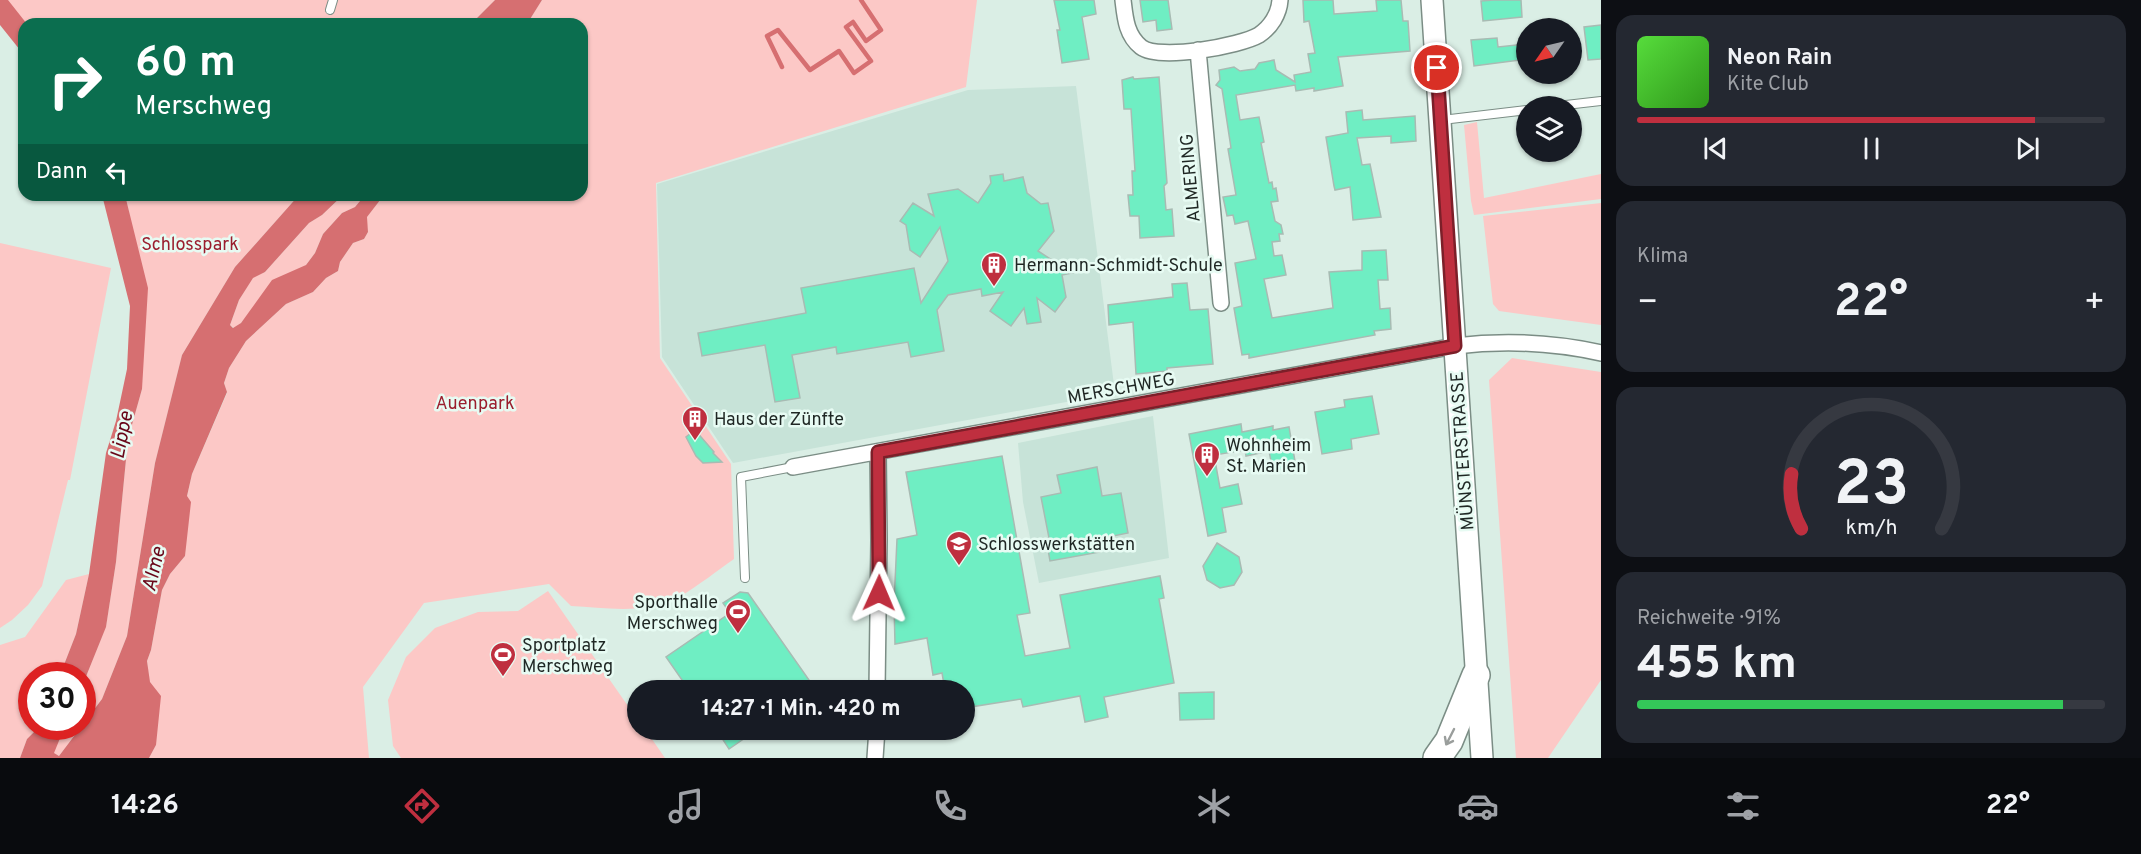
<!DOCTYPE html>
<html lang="de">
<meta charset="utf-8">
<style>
body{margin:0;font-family:Overpass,sans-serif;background:#242831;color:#f1f3f6;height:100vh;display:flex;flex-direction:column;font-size:22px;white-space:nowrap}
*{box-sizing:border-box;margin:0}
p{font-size:20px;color:#9ea1a6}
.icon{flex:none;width:33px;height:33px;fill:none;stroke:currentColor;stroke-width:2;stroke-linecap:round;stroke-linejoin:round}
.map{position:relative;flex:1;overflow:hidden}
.panel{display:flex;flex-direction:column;gap:15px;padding:15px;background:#0d0f14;width:540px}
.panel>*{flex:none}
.top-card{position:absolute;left:18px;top:18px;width:570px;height:183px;border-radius:18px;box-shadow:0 2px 4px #0004;background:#0b6e4f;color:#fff;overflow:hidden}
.needle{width:39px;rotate:236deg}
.fabs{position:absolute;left:1516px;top:18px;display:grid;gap:12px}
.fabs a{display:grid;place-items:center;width:66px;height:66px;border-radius:50%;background:#171b24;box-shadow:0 2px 4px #0004;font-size:30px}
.speed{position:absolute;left:18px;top:662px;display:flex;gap:12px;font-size:30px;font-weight:700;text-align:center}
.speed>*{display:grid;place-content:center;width:78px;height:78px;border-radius:50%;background:#171b24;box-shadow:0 2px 4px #0004;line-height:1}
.speed .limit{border:9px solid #d22;background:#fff;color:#111}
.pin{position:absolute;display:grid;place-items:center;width:51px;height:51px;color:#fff;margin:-26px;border:3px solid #fff;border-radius:50%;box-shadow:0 2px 6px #0007}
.me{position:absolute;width:66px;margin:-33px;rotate:1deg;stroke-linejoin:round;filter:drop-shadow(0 0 4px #0008)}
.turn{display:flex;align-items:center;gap:21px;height:126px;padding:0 18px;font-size:27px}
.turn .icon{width:78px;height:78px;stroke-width:2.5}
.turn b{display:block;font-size:42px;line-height:51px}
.then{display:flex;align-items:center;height:57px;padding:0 18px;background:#0003;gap:12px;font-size:22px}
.big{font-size:45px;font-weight:700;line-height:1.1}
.panel .widget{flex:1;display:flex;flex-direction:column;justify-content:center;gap:9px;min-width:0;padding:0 21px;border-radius:18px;background:#242831}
.panel .dial{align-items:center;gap:0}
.dial svg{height:156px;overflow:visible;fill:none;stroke:#363941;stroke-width:7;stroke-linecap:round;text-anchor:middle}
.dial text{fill:#f1f3f6;stroke:none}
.song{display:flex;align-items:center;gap:18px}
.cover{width:72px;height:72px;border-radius:9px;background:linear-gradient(135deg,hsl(110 70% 55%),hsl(110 70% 35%))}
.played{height:6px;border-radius:3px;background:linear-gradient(90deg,#bf2f3f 85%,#363941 85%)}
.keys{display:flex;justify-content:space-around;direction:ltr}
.heat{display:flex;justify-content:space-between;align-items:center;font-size:33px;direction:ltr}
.charge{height:9px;border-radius:4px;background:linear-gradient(90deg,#34c759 91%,#363941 0)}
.trip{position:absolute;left:627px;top:680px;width:348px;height:60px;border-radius:30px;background:#171b24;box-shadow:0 2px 4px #0004;font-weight:700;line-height:60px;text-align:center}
.menu{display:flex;height:96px;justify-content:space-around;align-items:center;background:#090b0e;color:#9ea1a6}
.menu .icon{width:42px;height:42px}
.menu .current{color:#bf2f3f}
.menu b{font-size:27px;color:#f1f3f6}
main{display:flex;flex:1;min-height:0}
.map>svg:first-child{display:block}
.built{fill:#c7e3d8}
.green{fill:#fcc8c6}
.water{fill:#d66f71}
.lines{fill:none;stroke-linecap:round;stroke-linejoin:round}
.stream{stroke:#d66f71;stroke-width:4.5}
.building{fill:#6feec3;stroke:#a8bbb3;stroke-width:1.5}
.service-casing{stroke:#7b8d85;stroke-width:10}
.minor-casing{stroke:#7b8d85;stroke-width:18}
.secondary-casing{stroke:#7b8d85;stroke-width:24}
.motorway-casing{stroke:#7b8d85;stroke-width:30}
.service{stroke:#fff;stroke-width:8}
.minor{stroke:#fff;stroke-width:15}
.secondary{stroke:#fff;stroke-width:21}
.motorway{stroke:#fff;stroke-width:27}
.oneway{stroke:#9a9e9c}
.route-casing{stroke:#7c1f29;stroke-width:15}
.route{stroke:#bf2f3f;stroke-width:10}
.labels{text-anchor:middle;stroke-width:5;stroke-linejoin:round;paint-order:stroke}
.street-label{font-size:18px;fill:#1f2724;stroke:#e7fbf3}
.park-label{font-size:18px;fill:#9b1e2e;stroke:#e7fbf3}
.poi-label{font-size:18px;fill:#1f2724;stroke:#e7fbf3;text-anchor:start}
.water-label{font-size:20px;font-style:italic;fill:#680618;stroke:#e7fbf3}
</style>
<main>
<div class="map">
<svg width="1601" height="758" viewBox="0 0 1601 758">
<rect width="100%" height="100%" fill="#daeee5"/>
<path class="built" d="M1076,86L1115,393L733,463L662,357L657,184L968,90Z
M1153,416L1169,558L1039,583L1023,502L1018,443Z"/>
<path class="green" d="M7,0H495L471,24H25Z
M542,0H977L966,87L656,183L660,358L731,464L734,559C717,571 699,585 681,596C648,615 607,608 571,606L549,584L424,603L363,687L369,758H149L156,745L147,661L151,650L162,590L170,574L185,556L187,496L192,474L227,393L224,383L229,368L246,341L286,304L313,292L326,278L338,271L340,262L353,243L364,239L368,232L366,218L384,195H582V24H527Z
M1477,122L1484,198L1601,174V199L1474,215L1471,201L1464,125Z
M125,195H299L235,267L182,355L155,463L127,636L102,699L59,756L53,753L65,726H82L83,684L106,626L116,562L128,439L142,389L129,211Z
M343,195H365L355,207L342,213L323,234L315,253L306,265L256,304L241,323L234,328L230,325L239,300L253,277L265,272L309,223L322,215Z
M1601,203V325L1499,311L1493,304L1483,216Z
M0,243L111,268L70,480H68L42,586L28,605L12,620L0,628Z
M1512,358L1601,372V680L1548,758H1516L1489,380Z
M89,574L76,634L60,675H32V726H40L27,739L20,758H0V645L25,637L66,580Z
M548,591L637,719L638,729H645L665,758H401L393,746L388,700L406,657L435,628L478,612L518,611Z"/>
<path class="water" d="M0,0H8L27,24H24V55L0,25Z
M495,0H542L527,24H471Z
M102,195H125L148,288L142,389L128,439L116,562L106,627L83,684L82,675H60L76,634L89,574L106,453L116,421L127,369L130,306Z
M299,195H343L322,215L309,223L265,272L253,278L239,300L230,325L233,328L241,323L272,280L306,265L315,253L323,234L342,213L355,207L365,195H384L367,217L368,232L364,239L353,243L340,262L338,271L326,278L313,292L286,304L246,341L229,368L224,383L227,392L192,474L187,496L191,502L185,556L170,574L162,590L151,650L147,661L150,682L161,696L156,745L149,758H20L27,739L40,726H65L54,753L59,756L102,699L127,636L155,463L182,355L235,267Z"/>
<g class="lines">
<path class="stream" d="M782,67L767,36L778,30L810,70L839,51L854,73L871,61L846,27L853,22L866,41L881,30L861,0"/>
</g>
<path class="building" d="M1054,0H1094L1096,14L1082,17L1089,59L1062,63L1057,30H1060Z
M1140,0H1168L1172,29L1157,31L1156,20L1143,22Z
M1303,0H1333L1334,14L1377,11L1376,0H1401L1403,21H1408L1410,51L1338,57L1343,86L1314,91V88L1296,91L1295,85L1236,95L1240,120L1259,117L1264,142L1261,143L1269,183L1272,182L1273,189L1276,188L1278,201L1271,202L1275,221L1281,225L1283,234H1279L1280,241L1272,242L1274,256L1282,255L1286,275L1264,279L1272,318L1333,308L1329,272L1362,270V251L1386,250L1388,280H1378L1380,309L1390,308L1391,329L1374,331L1375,335L1249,358V354L1242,355L1234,308L1242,306L1235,263L1256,259L1248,221L1235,224L1233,215L1227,216L1223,197L1236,195L1228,149L1231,148L1222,89L1216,85L1220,80L1219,70L1234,67L1240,71L1247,70L1255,69L1259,63L1274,60L1276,70L1295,82L1294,75L1311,72L1308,54L1315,53L1309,21L1304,22Z
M1494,0H1521L1522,17L1483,21L1481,1Z
M1601,25V59L1588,60L1584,27Z
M1497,38L1498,47L1527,44V59L1474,66L1471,40Z
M1133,77L1134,79L1159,77L1167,183L1164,186L1166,210L1172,209L1174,236L1140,238L1139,216H1130L1128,195H1133L1132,171H1135L1131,109H1124L1122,80Z
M1362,110L1363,120L1415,116L1416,141L1391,143V136L1357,138L1362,165L1370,164L1381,217L1353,220L1350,187L1335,190L1334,186L1326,137L1348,133L1346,112Z
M1003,174L1004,181L1023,177L1027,193L1041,204L1048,203L1054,231L1038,251L1072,273L1062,275L1066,297L1055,312L1037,298L1041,322L1027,324L1024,308L1011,326L990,311L1003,292L982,296L981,289L948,295L937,310L944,351L911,357L908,342L837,354L836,347L792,355L800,398L775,402L765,345L702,356L698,333L806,313L801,288L914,268L921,303L948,261L940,227L920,257L910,250L906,225L900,221L913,203L934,216L928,194L958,189L978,203L991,183L990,176Z
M1187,283L1190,310L1208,309L1213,364L1167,368V371L1136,374L1133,322L1109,325L1108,305L1173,297L1172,284Z
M1372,396L1379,434L1351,439L1352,449L1322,454L1315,412L1345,407L1344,400Z
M1241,424L1242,432L1273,426V430L1289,427L1296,467L1273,471L1269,451L1246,456L1245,450L1214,455L1220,488L1238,484L1242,504L1222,508L1226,532L1208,536L1189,434Z
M695,430L714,452L713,453L722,462L703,463L696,456L686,437Z
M1002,456L1030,613L1017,615L1025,656L1070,648L1060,595L1160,576L1164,598L1159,599L1174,683L1104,697L1108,717L1085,722L1080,696L1023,707L1021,699L964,708V690H945L942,673L933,675L927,638L895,644L894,604L897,539L917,535L906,472Z
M1097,467L1102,496L1121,493L1128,533L1098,539L1100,552L1050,561L1047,544L1050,543L1041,497L1061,493L1057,475Z
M1217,543L1239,557L1242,572L1234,585L1220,588L1207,580L1203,566Z
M740,592L748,593L816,690H689L666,657L730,613L723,603Z
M1214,692V719L1180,720L1179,693Z
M716,729H758L729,749Z"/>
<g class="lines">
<defs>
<path id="service" d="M330,10L333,0
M1557,106L1601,101
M1442,120L1527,110
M745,578L741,477L793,467"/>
<path id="minor" d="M1123,0C1125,17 1126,35 1141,47C1159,61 1240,46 1259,35C1271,27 1279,14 1280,0
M1198,50L1221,303
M793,467L1455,346C1505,340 1552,342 1601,353
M877,690L879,540L878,452
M875,758L877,729"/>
<path id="secondary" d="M1432,0L1482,758"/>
<path id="motorway" d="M1437,758L1449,741L1476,675"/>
</defs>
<use href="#service" class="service-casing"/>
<use href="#minor" class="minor-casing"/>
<use href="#secondary" class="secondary-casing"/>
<use href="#motorway" class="motorway-casing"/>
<use href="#service" class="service"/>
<use href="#minor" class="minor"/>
<use href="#secondary" class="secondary"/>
<use href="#motorway" class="motorway"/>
</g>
<defs><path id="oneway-shaft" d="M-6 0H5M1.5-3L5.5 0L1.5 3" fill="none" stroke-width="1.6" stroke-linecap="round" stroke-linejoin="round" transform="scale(1.5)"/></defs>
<use class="oneway" href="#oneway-shaft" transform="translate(1450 737) rotate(117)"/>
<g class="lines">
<defs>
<path id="route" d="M879,593L878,452L1455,346L1437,68"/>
</defs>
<use href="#route" class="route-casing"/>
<use href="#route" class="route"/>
</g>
<defs>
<symbol id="building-pin" viewBox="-11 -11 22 30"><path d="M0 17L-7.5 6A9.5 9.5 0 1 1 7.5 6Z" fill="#bf2f3f" stroke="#e7fbf3"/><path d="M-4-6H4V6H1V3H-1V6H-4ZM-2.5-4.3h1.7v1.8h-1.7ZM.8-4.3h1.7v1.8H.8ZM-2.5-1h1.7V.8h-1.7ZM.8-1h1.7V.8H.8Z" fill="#fff"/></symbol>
<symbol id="school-pin" viewBox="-11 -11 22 30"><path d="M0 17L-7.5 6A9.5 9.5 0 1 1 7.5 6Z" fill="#bf2f3f" stroke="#e7fbf3"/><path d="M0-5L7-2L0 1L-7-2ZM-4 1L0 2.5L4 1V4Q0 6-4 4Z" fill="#fff"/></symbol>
<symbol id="stadium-pin" viewBox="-11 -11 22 30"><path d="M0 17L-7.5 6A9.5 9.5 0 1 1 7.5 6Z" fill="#bf2f3f" stroke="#e7fbf3"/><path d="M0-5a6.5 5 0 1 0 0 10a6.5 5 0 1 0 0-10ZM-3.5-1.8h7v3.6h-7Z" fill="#fff"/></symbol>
</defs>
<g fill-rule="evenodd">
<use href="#building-pin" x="979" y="250" width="30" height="40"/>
<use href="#building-pin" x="680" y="404" width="30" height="40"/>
<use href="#building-pin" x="1192" y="440" width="30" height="40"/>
<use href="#school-pin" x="944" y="529" width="30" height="40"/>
<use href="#stadium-pin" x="723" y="597" width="30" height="40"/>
<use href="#stadium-pin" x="488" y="640" width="30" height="40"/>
</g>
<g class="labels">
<g class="street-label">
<text transform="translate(1190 178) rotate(-95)" y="6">ALMERING</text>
<text transform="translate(1121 388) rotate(-10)" y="6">MERSCHWEG</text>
<text transform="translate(1462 451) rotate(-94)" y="6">MÜNSTERSTRASSE</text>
</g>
<g class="park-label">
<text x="190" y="250">Schlosspark</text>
<text x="475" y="409">Auenpark</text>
</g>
<g class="poi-label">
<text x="1014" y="271">Hermann-Schmidt-Schule</text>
<text x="714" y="425">Haus der Zünfte</text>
<text x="1226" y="451">Wohnheim<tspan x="1226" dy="21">St. Marien</tspan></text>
<text x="978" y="550">Schlosswerkstätten</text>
<text x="718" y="608" text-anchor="end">Sporthalle<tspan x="718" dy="21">Merschweg</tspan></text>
<text x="522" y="651">Sportplatz<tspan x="522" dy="21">Merschweg</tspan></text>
</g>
<g class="water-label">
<text transform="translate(121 435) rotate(-79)" y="7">Lippe</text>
<text transform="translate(153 569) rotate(-77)" y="7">Alme</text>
</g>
</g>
</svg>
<div class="fabs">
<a><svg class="needle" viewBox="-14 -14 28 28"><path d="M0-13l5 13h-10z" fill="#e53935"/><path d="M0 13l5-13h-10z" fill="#9ea1a6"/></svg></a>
<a><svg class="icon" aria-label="layers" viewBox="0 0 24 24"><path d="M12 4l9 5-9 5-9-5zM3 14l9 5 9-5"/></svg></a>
</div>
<div class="speed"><div class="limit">30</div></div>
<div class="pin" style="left:1437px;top:68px;background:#d93025"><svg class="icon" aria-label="arrive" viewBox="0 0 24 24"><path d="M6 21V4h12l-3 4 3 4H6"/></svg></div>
<svg class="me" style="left:879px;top:593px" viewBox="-20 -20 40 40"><path d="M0-17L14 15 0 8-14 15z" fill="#bf2f3f" stroke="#fff" stroke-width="4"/></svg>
<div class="trip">14:27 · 1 Min. · 420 m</div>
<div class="top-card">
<div class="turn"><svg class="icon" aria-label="right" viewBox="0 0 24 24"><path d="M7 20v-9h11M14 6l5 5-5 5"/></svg><div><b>60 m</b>Merschweg</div></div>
<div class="then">Dann<svg class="icon" aria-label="left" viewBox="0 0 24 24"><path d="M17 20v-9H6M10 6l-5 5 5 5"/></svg></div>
</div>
</div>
<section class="panel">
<div class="widget">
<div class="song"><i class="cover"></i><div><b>Neon Rain</b><p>Kite Club</p></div></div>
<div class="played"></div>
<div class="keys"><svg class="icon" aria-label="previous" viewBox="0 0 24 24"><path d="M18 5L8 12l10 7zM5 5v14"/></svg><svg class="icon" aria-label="pause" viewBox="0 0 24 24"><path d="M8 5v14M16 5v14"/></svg><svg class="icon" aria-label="next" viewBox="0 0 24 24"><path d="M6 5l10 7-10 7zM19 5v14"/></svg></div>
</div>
<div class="widget"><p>Klima</p>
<div class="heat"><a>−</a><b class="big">22°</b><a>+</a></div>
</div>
<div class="widget dial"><svg viewBox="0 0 100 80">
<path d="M14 69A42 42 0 1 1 86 69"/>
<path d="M14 69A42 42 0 0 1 9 41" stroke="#bf2f3f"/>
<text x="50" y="56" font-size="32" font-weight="700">23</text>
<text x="50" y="72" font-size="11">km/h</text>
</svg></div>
<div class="widget"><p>Reichweite · 91%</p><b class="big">455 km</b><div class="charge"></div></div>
</section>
</main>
<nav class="menu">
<b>14:26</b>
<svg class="icon current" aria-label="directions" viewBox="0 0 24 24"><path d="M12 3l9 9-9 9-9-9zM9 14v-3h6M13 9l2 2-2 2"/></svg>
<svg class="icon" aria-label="music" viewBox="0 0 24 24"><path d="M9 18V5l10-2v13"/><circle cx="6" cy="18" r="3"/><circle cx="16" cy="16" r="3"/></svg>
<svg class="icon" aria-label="phone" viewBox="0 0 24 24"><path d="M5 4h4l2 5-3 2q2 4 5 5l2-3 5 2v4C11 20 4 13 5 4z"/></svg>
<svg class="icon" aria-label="climate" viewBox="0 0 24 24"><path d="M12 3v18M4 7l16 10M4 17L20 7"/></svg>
<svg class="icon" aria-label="car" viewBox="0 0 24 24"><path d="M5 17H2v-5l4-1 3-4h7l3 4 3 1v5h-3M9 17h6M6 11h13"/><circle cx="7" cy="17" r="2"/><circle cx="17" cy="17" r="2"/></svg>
<svg class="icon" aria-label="filters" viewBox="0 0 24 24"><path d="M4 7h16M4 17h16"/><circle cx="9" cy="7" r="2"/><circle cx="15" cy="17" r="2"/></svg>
<b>22°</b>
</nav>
